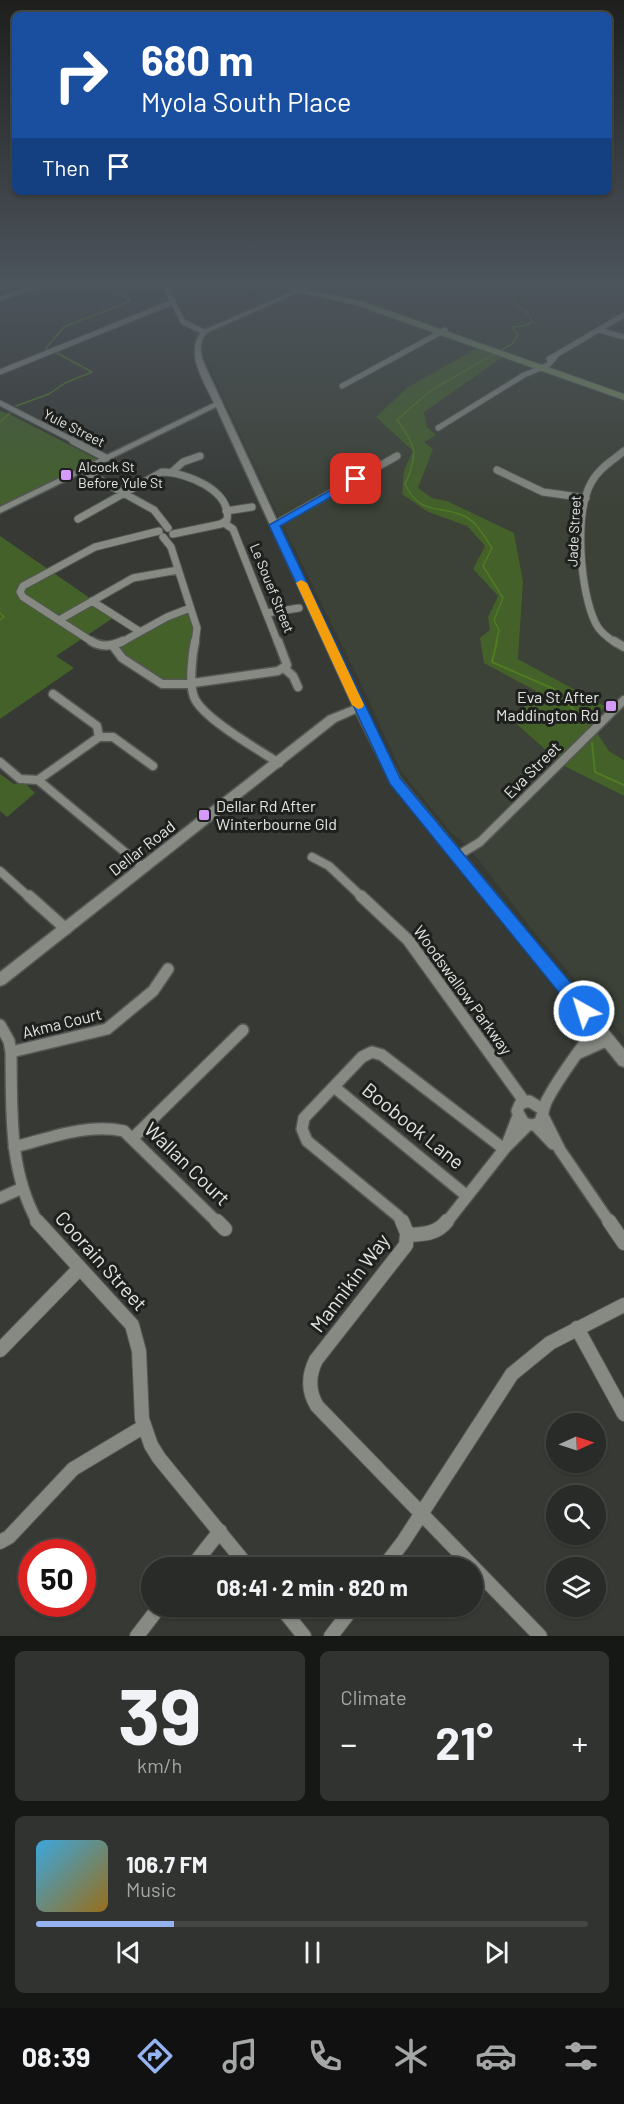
<!DOCTYPE html>
<meta charset="utf-8">
<style>
body{margin:0;font-family:Barlow,sans-serif;background:#30332f;color:#f1f3f6;height:100vh;display:flex;flex-direction:column;font-size:22px;white-space:nowrap}
*{box-sizing:border-box;margin:0}
p{font-size:20px;color:#a5a7a7}
.icon{flex:none;width:33px;height:33px;fill:none;stroke:currentColor;stroke-width:2;stroke-linecap:round;stroke-linejoin:round}
.map{position:relative;height:1636px;overflow:hidden}
.side{display:flex;flex-direction:column;gap:15px;padding:15px;background:#161815;flex:1}
.side>*{flex:none}
.hud{position:absolute;left:12px;top:12px;width:600px;height:183px;border-radius:9px;box-shadow:0 2px 4px #0004,0 0 0 2px #444744;background:#1a4fa0;color:#fff;overflow:hidden}
.needle{width:39px;rotate:87deg}
.controls{position:absolute;left:546px;top:1413px;display:grid;gap:12px}
.controls a{display:grid;place-items:center;width:60px;height:60px;border-radius:50%;background:#282b27;box-shadow:0 2px 4px #0004,0 0 0 2px #444744;font-size:30px}
.speed{position:absolute;left:18px;top:1539px;display:flex;gap:12px;font-size:30px;font-weight:700;text-align:center}
.speed>*{display:grid;place-content:center;width:78px;height:78px;border-radius:50%;background:#282b27;box-shadow:0 2px 4px #0004,0 0 0 2px #444744;line-height:1}
.speed .limit{border:9px solid #d22;background:#fff;color:#111}
.pin{position:absolute;display:grid;place-items:center;width:51px;height:51px;color:#fff;margin:-26px;border-radius:12px;box-shadow:0 3px 9px #0006}
.me{position:absolute;width:66px;margin:-33px;rotate:321deg;stroke-linejoin:round;filter:drop-shadow(0 0 4px #0008)}
.turn{display:flex;align-items:center;gap:21px;height:126px;padding:0 30px;font-size:27px}
.turn .icon{width:78px;height:78px;stroke-width:2.5}
.turn b{display:block;font-size:42px;line-height:51px}
.then{display:flex;align-items:center;height:57px;padding:0 30px;background:#0003;gap:12px;font-size:22px}
.big{font-size:45px;font-weight:700;line-height:1.1}
.side .tile{flex:1;display:flex;flex-direction:column;justify-content:center;gap:9px;min-width:0;padding:0 21px;border-radius:9px;background:#30332f}
.side .dial{align-items:center;gap:0}
.dial b{font-size:78px;line-height:1}
.song{display:flex;align-items:center;gap:18px}
.cover{width:72px;height:72px;border-radius:9px;background:linear-gradient(135deg,hsl(200 70% 55%),hsl(40 70% 35%))}
.played{height:6px;border-radius:3px;background:linear-gradient(90deg,#95b2f1 25%,#444744 25%)}
.keys{display:flex;justify-content:space-around;direction:ltr}
.heat{display:flex;justify-content:space-between;align-items:center;font-size:33px;direction:ltr}
.side .tiles{flex:1;display:grid;gap:15px;grid-template-columns:1fr 1fr}
.tile:last-child{grid-column:span 2}
.trip{position:absolute;left:141px;top:1557px;width:342px;height:60px;border-radius:30px;background:#282b27;box-shadow:0 2px 4px #0004,0 0 0 2px #444744;font-weight:700;line-height:60px;text-align:center}
.menu{display:flex;height:96px;justify-content:space-around;align-items:center;background:#101110;color:#a5a7a7}
.menu .icon{width:42px;height:42px}
.menu .current{color:#95b2f1}
.menu b{font-size:27px;color:#f1f3f6}
.map>svg:first-child{display:block}
.built{fill:#3c4237}
.green{fill:#436129}
.lines{fill:none;stroke-linecap:round;stroke-linejoin:round}
.stream-far1{stroke:#507b23;stroke-width:1.5}
.stream{stroke:#507b23;stroke-width:2}
.street-far4-casing{stroke:#545753;stroke-width:7}
.street-far3-casing{stroke:#545753;stroke-width:9}
.street-far2-casing{stroke:#545753;stroke-width:11}
.street-far1-casing{stroke:#545753;stroke-width:14}
.street-casing{stroke:#545753;stroke-width:16}
.secondary-casing{stroke:#545753;stroke-width:3}
.primary-casing{stroke:#545753;stroke-width:2}
.street-far4{stroke:#868a83;stroke-width:5}
.street-far3{stroke:#868a83;stroke-width:7}
.street-far2{stroke:#868a83;stroke-width:8}
.street-far1{stroke:#868a83;stroke-width:11}
.street{stroke:#868a83;stroke-width:14}
.secondary{fill:#868a83;fill-rule:evenodd}
.primary{fill:#788e64;fill-rule:evenodd}
.route{fill:#1a73e8;stroke:#114b97;stroke-width:1.5}
.slow{fill:#f59e0b}
.poi-dot{fill:#d69bfa;stroke:#1e201d;stroke-width:2}
.labels{text-anchor:middle;stroke-width:6;stroke-linejoin:round;paint-order:stroke}
.far-street-label{font-size:14px;fill:#e3e5e2;stroke:#1e201d}
.far-poi-label{font-size:14px;fill:#e3e5e2;stroke:#1e201d;text-anchor:start}
.poi-label{font-size:16px;fill:#e3e5e2;stroke:#1e201d;text-anchor:end}
.street-label{font-size:16px;fill:#e3e5e2;stroke:#1e201d}
.near-street-label{font-size:20px;fill:#e3e5e2;stroke:#1e201d}
</style>
<div class="map">
<svg width="624" height="1636" viewBox="0 0 624 1636">
<rect width="100%" height="100%" fill="#363934"/>
<path class="built" d="M172,285H624V760L609,751L591,724L605,706L518,659L523,582L447,501L432,498L418,488L433,449L424,443L427,427L423,412L503,357L477,348L408,387L376,417L413,451L404,470L428,512L467,526L485,546L473,569L498,596L488,617L536,691L513,721L564,766L624,796V1037L531,928L477,858L460,839L453,835L400,770L365,692L267,493Z"/>
<path class="green" d="M477,348L503,357L424,412L427,427L436,435L424,442L433,449L418,488L432,498L447,501L514,533L523,582L518,659L605,706L591,724L609,751L624,760V796L564,766L513,721L536,691L484,663L480,638L490,630L488,617L498,596L473,569L485,546L467,526L428,512L402,494L404,470L413,451L376,417L408,387Z
M0,411L9,414L97,459L0,507Z
M0,536L116,616L56,656L74,668L0,719Z
M190,608L194,621L193,684L169,686L113,646Z
M0,774L14,784L25,783L35,793L7,817L0,811Z"/>
<g class="lines">
<path class="stream-far1" d="M46,348L64,327L128,302L129,299L115,293L116,285
M498,352L512,344L518,335L512,327L524,326L532,322L527,312L515,304L507,289L510,285
M494,354L430,391L397,420C416,445 419,455 405,484C419,515 439,505 464,516C477,522 484,536 492,548L483,566L503,598L494,620L499,630L496,643
M16,406L49,394L65,383L92,372L57,353
M0,422L10,413
M0,613L4,617L0,620"/>
<path class="stream" d="M497,641L492,662L554,689L583,719
M592,743L595,772L624,785"/>
<defs>
<path id="street-far4" d="M165,285L183,322L204,332
M599,330L624,337
M549,359L624,315
M0,372L173,302
M342,386L445,330
M0,403L76,442
M438,428L524,375L548,365L555,357"/>
<path id="street-far3" d="M73,441L106,458
M82,470L154,510L168,528
M497,470L543,492L586,498
M173,471L183,462L200,456
M226,511L252,507
M78,519L162,472C185,472 232,490 227,520L221,524L173,534
M224,523L233,529L278,643
M274,525L397,456
M163,537L171,547L197,628L195,643
M92,601L139,631
M267,613L299,608
M59,620L133,578L178,570
M94,643L23,597L20,592L23,586L95,547L159,531
M120,643L167,617L190,608
M616,643C608,638 600,632 596,624C580,593 574,514 591,483C598,469 612,461 624,451"/>
<path id="street-far2" d="M91,641C102,648 111,646 123,641
M195,641C192,655 189,684 194,697C202,718 259,750 279,763
M614,641L624,647
M113,646L122,658L162,684H193
M285,669L293,676L298,687
M193,683L278,671L287,665L278,641
M53,694L97,726L99,737L38,780L144,868
M99,737H113L153,766
M0,762L20,779L38,780
M457,856L480,842L624,700
M312,857L329,866L363,898
M0,871L30,898"/>
<path id="street-far1" d="M29,896L66,929
M361,896L408,940L524,1101
M0,1025L9,1041L11,1052C12,1111 8,1170 38,1223
M11,1052L107,1029L153,991L168,969
M579,1053L608,1040
M334,1087L467,1196
M542,1109L529,1101L520,1104L517,1111L524,1123L532,1125L539,1123C543,1116 543,1108 547,1100C556,1083 584,1041 598,1029
M543,1116L560,1150L610,1223
M535,1125L553,1144
M133,1138L243,1030
M508,1142L518,1116
M14,1147C50,1138 87,1123 124,1131L218,1223
M0,1198L20,1189
M403,1223L398,1216L307,1141L302,1129L304,1118L362,1057L372,1052L382,1055L504,1149
M446,1223L506,1147L528,1125"/>
<path id="street" d="M37,1221L132,1325L139,1351L142,1419L151,1445L159,1458L249,1568
M217,1221L225,1229
M402,1221L407,1233L406,1245L316,1360C308,1376 308,1391 317,1406L540,1636
M609,1221L624,1243
M408,1235C424,1234 437,1234 447,1221
M577,1328L624,1414
M0,1350L79,1269
M0,1542L9,1537L73,1469L143,1427
M191,1568L220,1531
M383,1568L403,1542L512,1374L550,1343L624,1305
M280,1606L304,1636
M137,1636L160,1606
M331,1636L354,1606"/>
<path id="secondary" d="M34,285H42L0,301V297Z
M296,290L301,291L206,333C197,346 201,357 207,370L364,708L400,778L624,1049V1067L619,1065L391,783L356,713L336,722L5,984L0,986V972L328,716L353,706L216,407L0,513V507L214,403C204,381 184,353 202,331Z"/>
<path id="primary" d="M287,285H293L294,288L304,287L306,285H312L310,290L361,301L624,394V400L356,305L288,290Z"/>
</defs>
<use href="#street-far4" class="street-far4-casing"/>
<use href="#street-far3" class="street-far3-casing"/>
<use href="#street-far2" class="street-far2-casing"/>
<use href="#street-far1" class="street-far1-casing"/>
<use href="#street" class="street-casing"/>
<use href="#secondary" class="secondary-casing"/>
<use href="#primary" class="primary-casing"/>
<use href="#street-far4" class="street-far4"/>
<use href="#street-far3" class="street-far3"/>
<use href="#street-far2" class="street-far2"/>
<use href="#street-far1" class="street-far1"/>
<use href="#street" class="street"/>
<use href="#secondary" class="secondary"/>
<use href="#primary" class="primary"/>
</g>
<linearGradient id="sky" x2="0" y2="1"><stop stop-color="#1e1f1d"/><stop offset="0.55" stop-color="#4c545c"/><stop offset="1" stop-color="#4c545c" stop-opacity="0"/></linearGradient>
<rect width="624" height="514" fill="url(#sky)"/>
<path class="route" d="M356,476L359,477V481L280,526L400,778L590,1006L592,1011L590,1016L584,1019L578,1016L390,784L269,525Z"/>
<path class="slow" d="M301,580L307,583L364,705L362,708L358,709L352,705L296,583Z"/>
<g class="poi-dot">
<rect x="60" y="469" width="12" height="12" rx="3"/>
<rect x="605" y="700" width="12" height="12" rx="3"/>
<rect x="198" y="809" width="12" height="12" rx="3"/>
</g>
<g class="labels">
<g class="far-street-label">
<text transform="translate(74 428) rotate(27)" y="5">Yule Street</text>
<text transform="translate(574 531) rotate(-87)" y="5">Jade Street</text>
<text transform="translate(272 588) rotate(68)" y="5">Le Souef Street</text>
</g>
<g class="far-poi-label">
<text x="78" y="472">Alcock St<tspan x="78" dy="16">Before Yule St</tspan></text>
</g>
<g class="poi-label">
<text x="599" y="703">Eva St After<tspan x="599" dy="18">Maddington Rd</tspan></text>
<text x="216" y="812" text-anchor="start">Dellar Rd After<tspan x="216" dy="18">Winterbourne Gld</tspan></text>
</g>
<g class="street-label">
<text transform="translate(532 770) rotate(-45)" y="6">Eva Street</text>
<text transform="translate(142 848) rotate(-38)" y="6">Dellar Road</text>
<text transform="translate(463 990) rotate(54)" y="6">Woodswallow Parkway</text>
<text transform="translate(62 1023) rotate(-14)" y="6">Akma Court</text>
</g>
<g class="near-street-label">
<text transform="translate(413 1126) rotate(39)" y="7">Boobook Lane</text>
<text transform="translate(187 1164) rotate(44)" y="7">Wallan Court</text>
<text transform="translate(101 1261) rotate(48)" y="7">Coorain Street</text>
<text transform="translate(350 1283) rotate(-53)" y="7">Mannikin Way</text>
</g>
</g>
</svg>
<div class="controls">
<a><svg class="needle" viewBox="-14 -14 28 28"><path d="M0-13l5 13h-10z" fill="#e53935"/><path d="M0 13l5-13h-10z" fill="#a5a7a7"/></svg></a>
<a><svg class="icon" aria-label="search" viewBox="0 0 24 24"><circle cx="10" cy="10" r="6"/><path d="M15 15l6 6"/></svg></a>
<a><svg class="icon" aria-label="layers" viewBox="0 0 24 24"><path d="M12 4l9 5-9 5-9-5zM3 14l9 5 9-5"/></svg></a>
</div>
<div class="speed"><div class="limit">50</div></div>
<div class="pin" style="left:356px;top:479px;background:#d93025"><svg class="icon" aria-label="arrive" viewBox="0 0 24 24"><path d="M6 21V4h12l-3 4 3 4H6"/></svg></div>
<svg class="me" style="left:584px;top:1011px" viewBox="-20 -20 40 40"><circle r="17" fill="#1a73e8" stroke="#fff" stroke-width="3"/><path d="M0-11L8 9 0 5-8 9z" fill="#fff"/></svg>
<div class="trip">08:41 · 2 min · 820 m</div>
<div class="hud">
<div class="turn"><svg class="icon" aria-label="right" viewBox="0 0 24 24"><path d="M7 20v-9h11M14 6l5 5-5 5"/></svg><div><b>680 m</b>Myola South Place</div></div>
<div class="then">Then<svg class="icon" aria-label="arrive" viewBox="0 0 24 24"><path d="M6 21V4h12l-3 4 3 4H6"/></svg></div>
</div>
</div>
<section class="side">
<div class="tiles">
<div class="tile dial"><b>39</b><p>km/h</p></div>
<div class="tile"><p>Climate</p>
<div class="heat"><a>−</a><b class="big">21°</b><a>+</a></div>
</div>
<div class="tile">
<div class="song"><i class="cover"></i><div><b>106.7 FM</b><p>Music</p></div></div>
<div class="played"></div>
<div class="keys"><svg class="icon" aria-label="previous" viewBox="0 0 24 24"><path d="M18 5L8 12l10 7zM5 5v14"/></svg><svg class="icon" aria-label="pause" viewBox="0 0 24 24"><path d="M8 5v14M16 5v14"/></svg><svg class="icon" aria-label="next" viewBox="0 0 24 24"><path d="M6 5l10 7-10 7zM19 5v14"/></svg></div>
</div>
</div>
</section>
<nav class="menu">
<b>08:39</b>
<svg class="icon current" aria-label="directions" viewBox="0 0 24 24"><path d="M12 3l9 9-9 9-9-9zM9 14v-3h6M13 9l2 2-2 2"/></svg>
<svg class="icon" aria-label="music" viewBox="0 0 24 24"><path d="M9 18V5l10-2v13"/><circle cx="6" cy="18" r="3"/><circle cx="16" cy="16" r="3"/></svg>
<svg class="icon" aria-label="phone" viewBox="0 0 24 24"><path d="M5 4h4l2 5-3 2q2 4 5 5l2-3 5 2v4C11 20 4 13 5 4z"/></svg>
<svg class="icon" aria-label="climate" viewBox="0 0 24 24"><path d="M12 3v18M4 7l16 10M4 17L20 7"/></svg>
<svg class="icon" aria-label="car" viewBox="0 0 24 24"><path d="M5 17H2v-5l4-1 3-4h7l3 4 3 1v5h-3M9 17h6M6 11h13"/><circle cx="7" cy="17" r="2"/><circle cx="17" cy="17" r="2"/></svg>
<svg class="icon" aria-label="filters" viewBox="0 0 24 24"><path d="M4 7h16M4 17h16"/><circle cx="9" cy="7" r="2"/><circle cx="15" cy="17" r="2"/></svg>
</nav>
